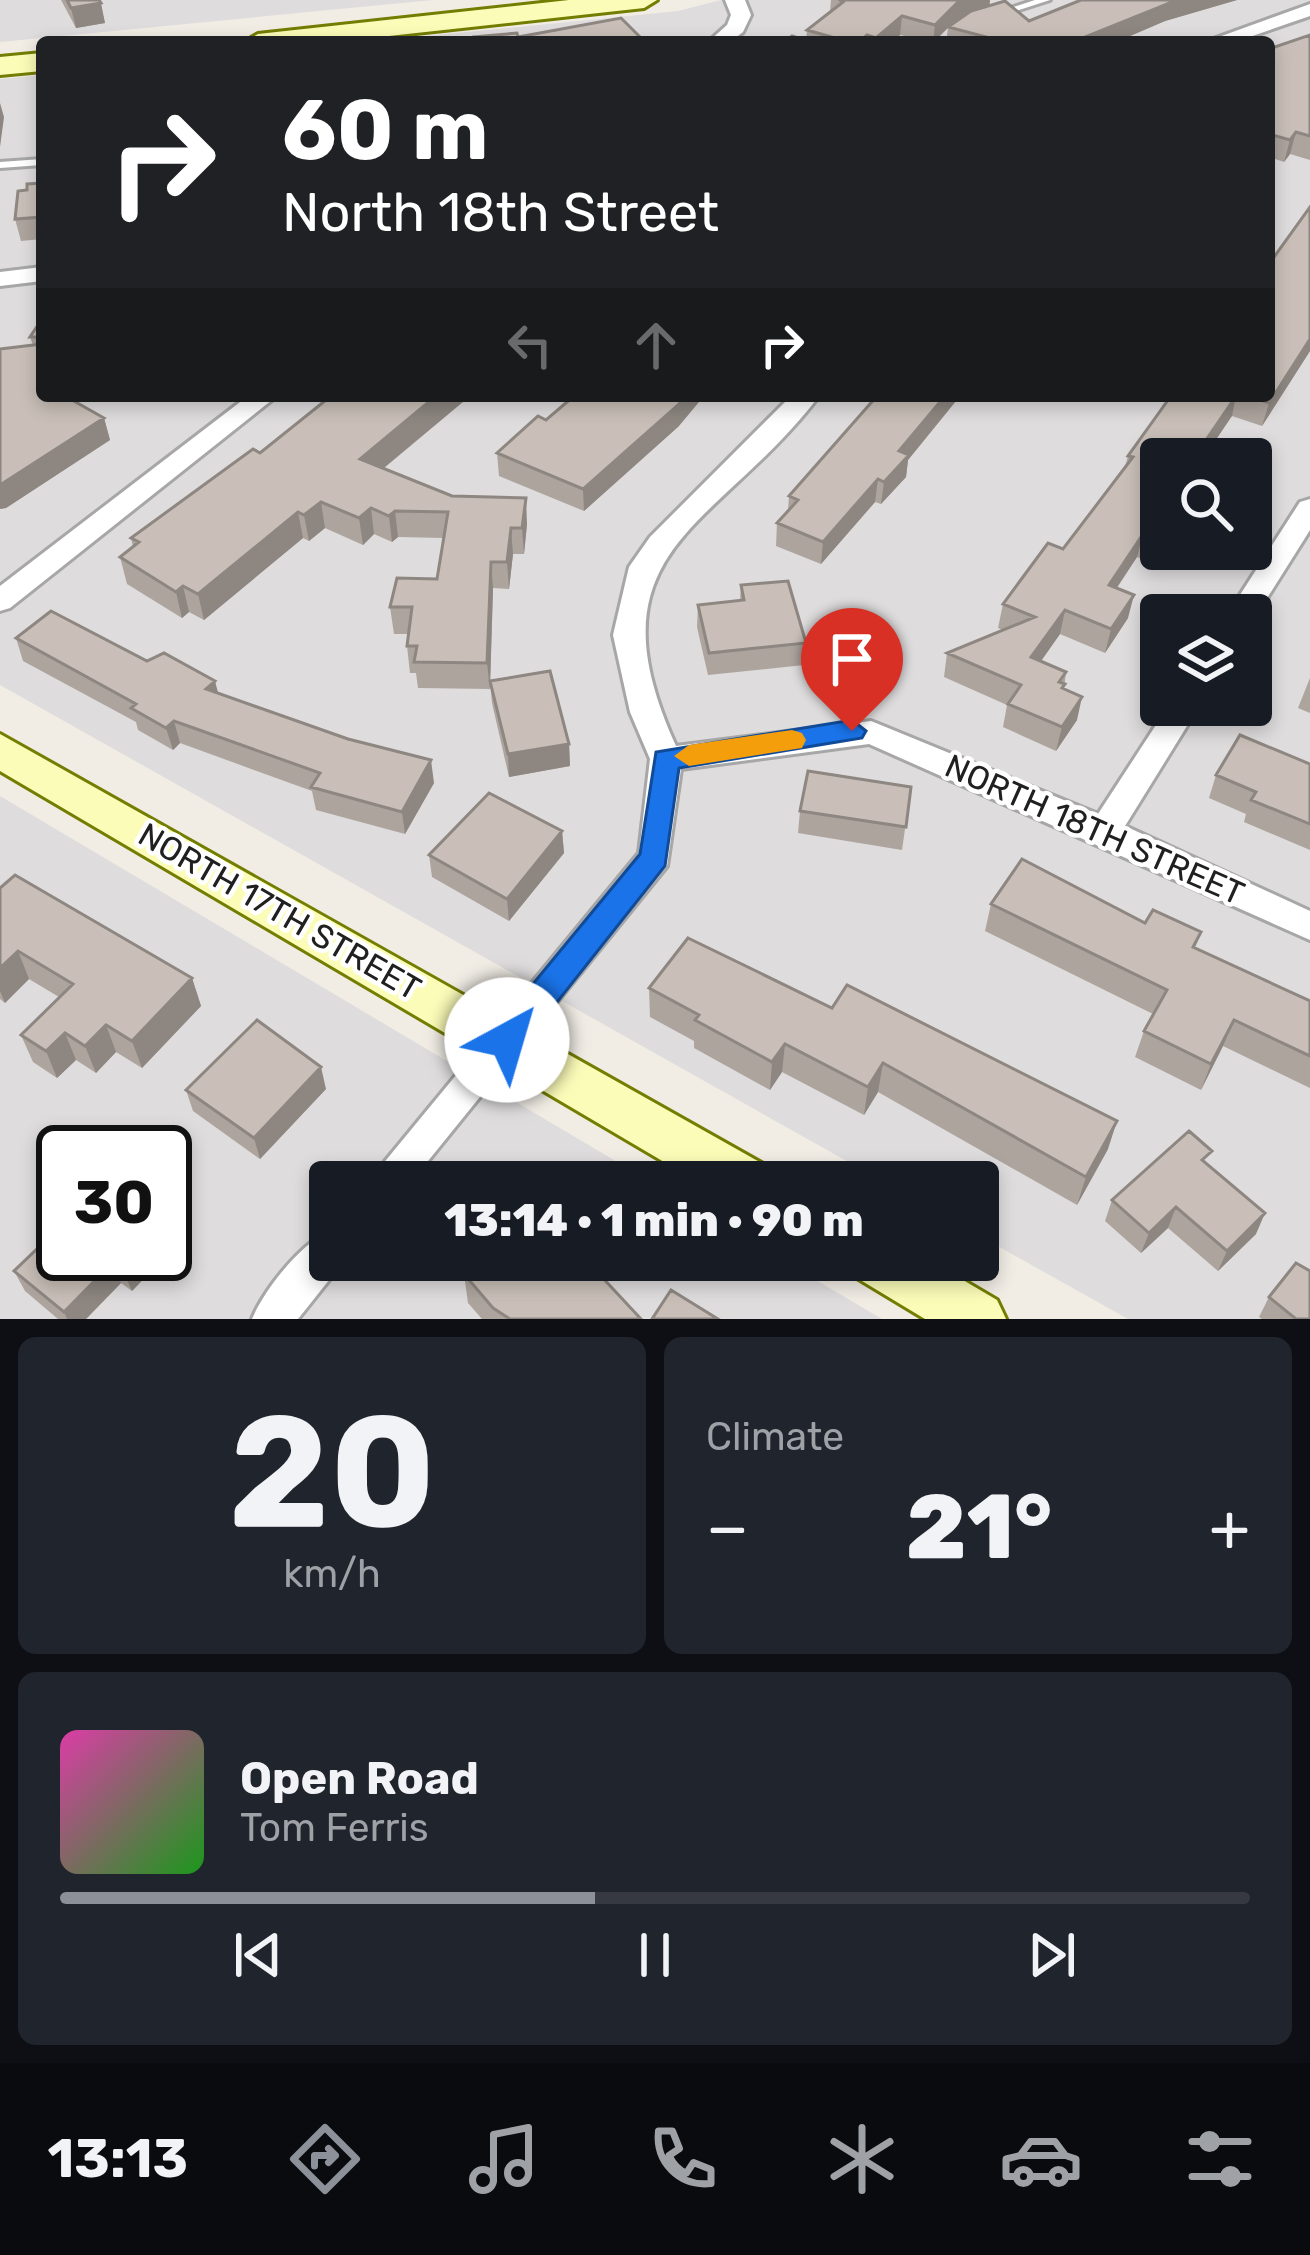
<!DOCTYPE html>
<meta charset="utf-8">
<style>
body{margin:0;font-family:Rubik,sans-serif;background:#20242c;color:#f1f3f6;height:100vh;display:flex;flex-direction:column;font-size:45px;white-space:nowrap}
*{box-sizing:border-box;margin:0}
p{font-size:39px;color:#9ea1a6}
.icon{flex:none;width:66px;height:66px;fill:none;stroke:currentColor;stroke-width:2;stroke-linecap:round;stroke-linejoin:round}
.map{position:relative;height:1319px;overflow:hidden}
.sheet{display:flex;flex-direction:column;gap:18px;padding:18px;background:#0d0f14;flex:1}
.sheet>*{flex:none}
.guide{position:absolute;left:36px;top:36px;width:1239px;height:366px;border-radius:12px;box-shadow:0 6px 18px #0003;background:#202124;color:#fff;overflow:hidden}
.tools{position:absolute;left:1140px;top:438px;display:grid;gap:24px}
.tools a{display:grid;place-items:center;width:132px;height:132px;border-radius:12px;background:#171b24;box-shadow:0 6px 18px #0003;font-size:60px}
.speed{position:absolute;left:36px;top:1125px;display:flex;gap:24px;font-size:60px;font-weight:700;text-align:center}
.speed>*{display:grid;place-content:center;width:156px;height:156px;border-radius:50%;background:#171b24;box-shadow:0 6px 18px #0003;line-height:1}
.speed .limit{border:6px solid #111;border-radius:18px;background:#fff;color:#111}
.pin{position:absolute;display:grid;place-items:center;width:102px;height:102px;color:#fff;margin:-123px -51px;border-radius:50% 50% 50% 0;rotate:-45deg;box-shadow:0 0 12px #0007}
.pin .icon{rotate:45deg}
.me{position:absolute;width:132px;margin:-66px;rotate:39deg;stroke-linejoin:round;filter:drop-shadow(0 0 9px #0008)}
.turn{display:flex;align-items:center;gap:42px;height:252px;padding:0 48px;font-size:54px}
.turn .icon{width:156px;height:156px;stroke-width:2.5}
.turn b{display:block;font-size:84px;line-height:102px}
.lanes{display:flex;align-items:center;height:114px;padding:0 48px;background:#0003;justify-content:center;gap:60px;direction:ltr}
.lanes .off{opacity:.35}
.big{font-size:90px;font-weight:800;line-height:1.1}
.sheet .card{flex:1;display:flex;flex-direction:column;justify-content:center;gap:18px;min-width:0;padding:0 42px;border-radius:18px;background:#20242c}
.sheet .dial{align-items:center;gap:0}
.dial b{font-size:156px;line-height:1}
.song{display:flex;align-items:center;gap:36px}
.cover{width:144px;height:144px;border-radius:18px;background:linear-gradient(135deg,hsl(320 70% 55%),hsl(120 70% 35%))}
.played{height:12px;border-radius:6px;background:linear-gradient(90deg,#8c9099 45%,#363941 45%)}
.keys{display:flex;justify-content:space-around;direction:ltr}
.heat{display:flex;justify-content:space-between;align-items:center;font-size:66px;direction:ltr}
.sheet .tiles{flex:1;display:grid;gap:18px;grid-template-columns:1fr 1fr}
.card:last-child{grid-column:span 2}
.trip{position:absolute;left:309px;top:1161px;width:690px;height:120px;border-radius:12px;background:#171b24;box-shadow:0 6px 18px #0003;font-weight:800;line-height:120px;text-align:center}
.tab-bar{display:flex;height:192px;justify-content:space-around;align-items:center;background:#090b0e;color:#9ea1a6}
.tab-bar .icon{width:84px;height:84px}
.tab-bar .on{color:#8c9099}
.tab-bar b{font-size:54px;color:#f1f3f6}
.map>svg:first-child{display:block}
.residential{fill:#dedcdc;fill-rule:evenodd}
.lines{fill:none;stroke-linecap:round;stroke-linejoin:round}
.lane-casing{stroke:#a7a7a7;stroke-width:6}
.street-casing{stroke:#a7a7a7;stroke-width:6}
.secondary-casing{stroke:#737d00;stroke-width:6}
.lane{fill:#fff;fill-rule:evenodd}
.street{fill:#fff;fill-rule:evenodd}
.secondary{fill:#fbfcb8;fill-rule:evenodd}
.wall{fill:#ada49e}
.shaded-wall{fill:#8d8681}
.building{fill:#c9bfb8;stroke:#8d8681;stroke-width:3}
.route{fill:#1a73e8;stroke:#114b97;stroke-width:3}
.slow{fill:#f59e0b}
.labels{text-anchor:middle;stroke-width:9;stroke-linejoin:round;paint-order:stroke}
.street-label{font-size:33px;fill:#202020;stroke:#fff}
</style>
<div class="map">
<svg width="1310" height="1319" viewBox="0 0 1310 1319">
<rect width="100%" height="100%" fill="#f1ede5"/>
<path class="residential" d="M0,0H433L0,42Z
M721,0H1310V1319H1128L978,1235V1182H884L0,685V79L42,75V396H1269V42H366L678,11ZM1161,459H1251V549H1161ZM1161,615H1251V705H1161Z
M0,796L651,1182H330V1260H782L882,1319H0ZM63,1152H165V1254H63Z"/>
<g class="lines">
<defs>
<path id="lane" d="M1035,0H1050L997,17L992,14Z
M42,159V165L0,168V162Z"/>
<path id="street" d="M725,0H745L751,15L743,32L730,42H708L727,25L731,15Z
M1310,4V16L1235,42H1205Z
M42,267V281L0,286V272Z
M248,396H277L10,608L0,611V586Z
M791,396H819C718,529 585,547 676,746L871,721L1098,814L1169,705H1200L1125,826L1310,911V940L869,744L681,769L667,866L411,1182H368L639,853L650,759L630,712L613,635L629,567L650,537Z
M1310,499V530L1252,622L1251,615H1227L1300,502Z
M330,1231V1260H345L298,1319H252C264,1290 301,1243 330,1231Z"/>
<path id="secondary" d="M569,0H657L644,8L334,42H244L258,34Z
M42,53V71L0,75V57Z
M0,734L765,1165L773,1182H698L0,771Z
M849,1260H929L997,1300L1006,1319H925L857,1278Z"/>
</defs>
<use href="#lane" class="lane-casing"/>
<use href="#street" class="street-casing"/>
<use href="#secondary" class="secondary-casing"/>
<use href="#lane" class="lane"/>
<use href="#street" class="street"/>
<use href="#secondary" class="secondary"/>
</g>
<path class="wall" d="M61,0H99L105,23L76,28Z
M831,0H990L989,5L1029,21L1081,0H1237L1165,21L1116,42H946L948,28L934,42L900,35L892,42H784L806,41L807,30L830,11Z
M1310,35V160L1290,154L1284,162L1269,157V49Z
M42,183V239L21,241L15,219L27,190Z
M1310,207V351L1262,426L1232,416L1161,459V549H1169L1159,565L1137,557L1117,588L1128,618L1105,653L1060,634L1041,661L1066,672L1064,689L1077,720L1056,751L1003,727L1007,705L944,677L947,653L1003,630L998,628L1003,604L1063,549L1125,467L1128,456L1171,396H1269Z
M42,319V396L104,418L110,440L6,508L0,509V349L33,345L30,337Z
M470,396L383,469L527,524L524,554H513L509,589L493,588L490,681L569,744L570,766L509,777L492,703L490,682V689L418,688L416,673H410L407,646L408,634H394L390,607L437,579L444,538L398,537L392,542L374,534L363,545L325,528L309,541L303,538L204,620L189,612L182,618L127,584L120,557L133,547L131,538L260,453Z
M877,396H960L908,460L906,477L881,504L875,502L821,564L776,546L777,523L788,511L789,496Z
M546,420L679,426L584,511L499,476L497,453Z
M741,585L806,643L804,665L708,675L697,627L698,605L740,601Z
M16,638L147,661L218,694L434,783L405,834L316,810L312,791L180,743L173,750L138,730L136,722L23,661Z
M1310,678V713L1298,708Z
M1310,764V850L1244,822L1246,814L1209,798L1216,775Z
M911,787L902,850L798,833L800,811Z
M562,831L564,853L509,921L432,877L429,855Z
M0,888L192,978L201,1006L142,1068L116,1052L96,1073L76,1060L57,1078L33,1062L21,1035L59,997L29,979L5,1003L0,999Z
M991,904L1145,923L1201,932L1195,948L1310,1001V1088L1223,1046L1201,1090L1135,1057L1144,1031L1153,1014L985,931Z
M649,988L832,1008L1108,1149L1077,1205L878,1092L864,1115L782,1072L770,1090L694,1048V1041L650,1017Z
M326,1089L260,1159L193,1111L186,1090Z
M1207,1164L1256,1234L1218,1271L1168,1228L1141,1253L1105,1221L1112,1200Z
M63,1224L156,1266L132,1291L121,1283L86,1319H58L25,1291L14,1271Z
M591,1266L641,1319H482L468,1303L464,1274Z
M1269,1297L1310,1319H1262L1259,1317Z"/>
<path class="shaded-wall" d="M959,0H990L989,9L957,19L933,42L935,25Z
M1177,0H1237L1165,21L1116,42H1073Z
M101,3L105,23L76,28L71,8Z
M902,16L900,35L892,42H875L876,38Z
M0,103L4,117L0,147Z
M1296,132L1290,154L1284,162L1290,140Z
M1310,339V351L1262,426L1269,403Z
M436,396H470L363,485L360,459Z
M686,396H704L679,426L584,511L583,489Z
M945,396H960L908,460L906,477L881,504L884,482L899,451Z
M1236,396L1232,416L1203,459H1193Z
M104,418L110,440L6,508L0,509V485Z
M878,479L875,502L821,564L823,542Z
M526,498L527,524L524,554L522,528Z
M321,502L325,528L309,541L304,515Z
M371,508L374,534L363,545L359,518Z
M395,511L398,537L392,542L389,516Z
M298,512L303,538L204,620L198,594Z
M511,528L513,554L509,589L507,562Z
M1143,534L1137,557L1103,608L1109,585Z
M1163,549H1169L1159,565Z
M491,562L493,588L490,689L487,663Z
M183,586L189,612L182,618L176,592Z
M1134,595L1128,618L1105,653L1111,629Z
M1065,610L1060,634L1027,681L1031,657Z
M215,681L221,704L206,689Z
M1082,697L1077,720L1056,751L1062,727Z
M174,721L180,743L173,750L166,728Z
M569,744L570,766L509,777L508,754Z
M431,760L434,783L405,834L402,812Z
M562,831L564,853L509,921L507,899Z
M18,951L29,979L5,1003L0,991V968Z
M192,978L201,1006L142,1068L132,1041Z
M1234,1020L1223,1046L1201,1090L1211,1064Z
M106,1025L116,1052L96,1073L85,1046Z
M65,1033L76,1060L57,1078L46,1051Z
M785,1044L782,1072L770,1090L772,1062Z
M883,1063L878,1092L864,1115L868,1087Z
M321,1067L326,1089L260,1159L254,1138Z
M1117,1121L1108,1149L1077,1205L1086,1177Z
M1176,1207L1168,1228L1141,1253L1149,1233Z
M1265,1213L1256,1234L1218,1271L1227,1251Z
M140,1254H151L156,1266L132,1291L123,1271Z
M112,1263L121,1283L86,1319H67L64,1312Z"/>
<path class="building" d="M67,0H99L101,3L71,8Z
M840,0H960L935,25L902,16L876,38L867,35L859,42H849L807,30L843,2Z
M1081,0H1177L1073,42H1005L948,27L971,11L1005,1L1029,21Z
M621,18L645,42H465L473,37L517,33L518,37Z
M1310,35V136L1296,132L1290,140L1269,134V49Z
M792,36L811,42H784Z
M42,183V217L15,219L18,191L27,190V184Z
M1310,207V339L1269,403L1248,396H1269V264Z
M42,319V337H30Z
M42,344V368L40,382L42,383V396H65L104,418L0,485V349Z
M331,396H436L360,459L452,496L526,498L522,528H511L507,562H491L487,663L414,662L417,646H407L412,607H390L397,578L437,579L448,512L395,511L389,516L371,508L359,518L321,502L304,515L298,512L198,594L183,586L176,592L120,557L139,542L131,538L253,449L260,453Z
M574,396H686L679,404L583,489L497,453L538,416L546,420Z
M877,396H945L899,451L909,455L884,482L878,479L823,542L777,523L798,500L789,496Z
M1171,396H1236L1193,459H1161V540L1143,534L1109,585L1134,595L1111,629L1065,610L1031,657L1066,672L1059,682L1065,684L1062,688L1082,697L1062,727L1008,704L1021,685L947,653L1035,617L1003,604L1048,543L1063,549L1133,457L1128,456Z
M788,581L806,643L709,653L698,605L744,600L741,585Z
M51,611L147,661L164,653L215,681L206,689L348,739L431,760L402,812L311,787L320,773L174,721L166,728L131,708L136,704L16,638Z
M550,671L569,744L508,754L490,681Z
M1240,735L1310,764V824L1251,800L1256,792L1216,775Z
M808,771L911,787L906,827L800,811Z
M489,793L562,831L507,899L429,855Z
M1022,859L1145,923L1153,910L1201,932L1193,947L1310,1001V1056L1234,1020L1211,1064L1144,1031L1167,990L991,904Z
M15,875L192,978L132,1041L106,1025L85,1046L65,1033L46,1051L21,1035L73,984L18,951L0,968V888Z
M688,938L832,1008L847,985L1117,1121L1086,1177L883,1063L868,1087L785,1044L772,1062L695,1020L699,1015L649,988Z
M257,1020L321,1067L254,1138L186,1090Z
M1189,1131L1212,1151L1202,1160L1265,1213L1227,1251L1176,1207L1149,1233L1112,1200Z
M588,1172L597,1182H576Z
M63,1224V1254H140L123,1271L112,1263L64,1312L14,1271Z
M480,1260H586L641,1319H510L493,1308L464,1274Z
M1296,1263L1310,1271V1319H1296L1269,1297Z
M671,1290L718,1319H652Z"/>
<path class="route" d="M852,720L866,731L862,738L679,768L665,866L519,1050L507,1054L495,1050L491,1040L495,1030L640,854L656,752Z"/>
<path class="slow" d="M792,730L802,733L806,740L802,748L689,766L674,756L689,745Z"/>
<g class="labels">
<g class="street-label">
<text transform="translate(1095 829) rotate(24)" y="12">NORTH 18TH STREET</text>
<text transform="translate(280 911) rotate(30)" y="12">NORTH 17TH STREET</text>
</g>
</g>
</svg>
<div class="tools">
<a><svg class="icon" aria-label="search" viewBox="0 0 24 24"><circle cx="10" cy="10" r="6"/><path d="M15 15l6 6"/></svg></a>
<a><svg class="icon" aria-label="layers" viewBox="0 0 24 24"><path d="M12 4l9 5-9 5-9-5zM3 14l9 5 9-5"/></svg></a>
</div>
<div class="speed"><div class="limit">30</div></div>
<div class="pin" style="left:852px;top:731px;background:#d93025"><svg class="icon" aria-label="arrive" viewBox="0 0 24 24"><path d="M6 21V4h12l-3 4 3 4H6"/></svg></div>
<svg class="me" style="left:507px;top:1040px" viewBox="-20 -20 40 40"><circle r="19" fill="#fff"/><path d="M0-13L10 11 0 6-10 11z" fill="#1a73e8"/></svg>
<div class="trip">13:14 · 1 min · 90 m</div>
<div class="guide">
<div class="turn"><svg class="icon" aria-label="right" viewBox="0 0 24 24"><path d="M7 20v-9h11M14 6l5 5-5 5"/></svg><div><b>60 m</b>North 18th Street</div></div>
<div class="lanes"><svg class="icon off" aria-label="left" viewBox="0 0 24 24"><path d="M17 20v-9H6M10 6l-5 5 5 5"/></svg><svg class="icon off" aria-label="ahead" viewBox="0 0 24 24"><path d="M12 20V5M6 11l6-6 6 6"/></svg><svg class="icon" aria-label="right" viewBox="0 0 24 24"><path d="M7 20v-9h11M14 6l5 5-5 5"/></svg></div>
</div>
</div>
<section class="sheet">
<div class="tiles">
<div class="card dial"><b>20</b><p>km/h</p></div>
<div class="card"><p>Climate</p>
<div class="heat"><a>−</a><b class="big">21°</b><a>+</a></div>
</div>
<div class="card">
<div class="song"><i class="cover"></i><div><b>Open Road</b><p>Tom Ferris</p></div></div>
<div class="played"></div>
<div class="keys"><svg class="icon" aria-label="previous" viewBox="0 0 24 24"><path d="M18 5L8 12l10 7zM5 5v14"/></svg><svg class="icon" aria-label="pause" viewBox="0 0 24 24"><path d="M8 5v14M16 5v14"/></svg><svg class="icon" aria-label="next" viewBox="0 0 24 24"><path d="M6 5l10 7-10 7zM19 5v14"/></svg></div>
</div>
</div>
</section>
<nav class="tab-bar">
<b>13:13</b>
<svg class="icon on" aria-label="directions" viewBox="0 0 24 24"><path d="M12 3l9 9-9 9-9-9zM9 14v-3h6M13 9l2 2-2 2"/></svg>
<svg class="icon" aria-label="music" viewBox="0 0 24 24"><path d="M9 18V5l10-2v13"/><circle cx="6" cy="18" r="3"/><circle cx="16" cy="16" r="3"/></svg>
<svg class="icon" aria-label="phone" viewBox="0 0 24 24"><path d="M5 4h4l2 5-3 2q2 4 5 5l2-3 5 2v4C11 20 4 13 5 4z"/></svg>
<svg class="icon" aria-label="climate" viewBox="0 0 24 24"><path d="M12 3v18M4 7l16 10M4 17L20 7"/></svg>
<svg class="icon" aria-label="car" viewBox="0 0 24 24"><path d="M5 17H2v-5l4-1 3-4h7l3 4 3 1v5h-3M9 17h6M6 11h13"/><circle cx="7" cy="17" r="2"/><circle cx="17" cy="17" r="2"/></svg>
<svg class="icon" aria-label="filters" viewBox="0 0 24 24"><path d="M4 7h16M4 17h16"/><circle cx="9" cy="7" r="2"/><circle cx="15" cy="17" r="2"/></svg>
</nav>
